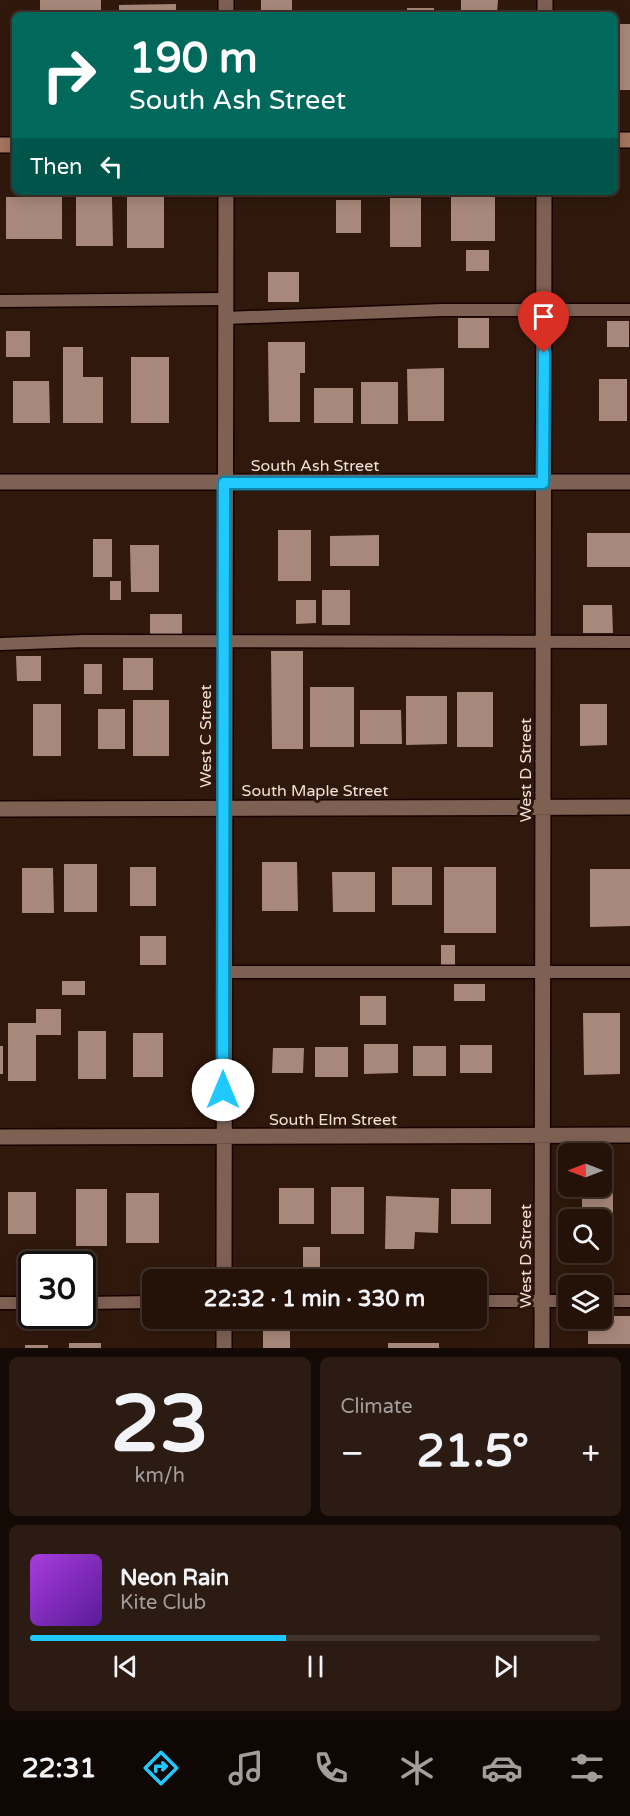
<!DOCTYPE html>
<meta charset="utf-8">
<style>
body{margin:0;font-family:"Varela Round",sans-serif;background:#2c1b12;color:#f1f3f6;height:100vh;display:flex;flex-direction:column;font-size:22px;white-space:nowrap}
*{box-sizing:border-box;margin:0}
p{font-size:20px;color:#a39e9c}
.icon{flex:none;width:33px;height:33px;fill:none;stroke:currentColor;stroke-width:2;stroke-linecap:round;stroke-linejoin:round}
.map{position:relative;height:1348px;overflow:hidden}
.drawer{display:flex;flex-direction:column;gap:9px;padding:9px;background:#140a05;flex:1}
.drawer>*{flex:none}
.banner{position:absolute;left:12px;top:12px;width:606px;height:183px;border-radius:9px;box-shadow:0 3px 15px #0003,0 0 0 2px #41322a;background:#00695c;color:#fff;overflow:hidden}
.needle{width:39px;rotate:270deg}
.controls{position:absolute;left:558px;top:1143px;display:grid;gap:12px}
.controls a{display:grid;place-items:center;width:54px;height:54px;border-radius:9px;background:#241209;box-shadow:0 3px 15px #0003,0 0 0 2px #41322a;font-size:30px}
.speed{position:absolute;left:18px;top:1251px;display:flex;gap:12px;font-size:30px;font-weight:700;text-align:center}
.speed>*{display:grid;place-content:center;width:78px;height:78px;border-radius:50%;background:#241209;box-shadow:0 3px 15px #0003,0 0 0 2px #41322a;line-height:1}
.speed .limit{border:3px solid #111;border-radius:9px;background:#fff;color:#111}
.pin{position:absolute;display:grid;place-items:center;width:51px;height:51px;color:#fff;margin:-62px -26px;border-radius:50% 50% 50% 0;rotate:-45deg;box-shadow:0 0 6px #0007}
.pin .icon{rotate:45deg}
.me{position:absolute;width:66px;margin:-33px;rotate:0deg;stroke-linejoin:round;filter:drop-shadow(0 0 4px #0008)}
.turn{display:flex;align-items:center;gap:21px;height:126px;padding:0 18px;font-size:27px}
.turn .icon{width:78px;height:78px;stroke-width:2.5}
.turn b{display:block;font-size:42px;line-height:51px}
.then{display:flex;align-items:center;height:57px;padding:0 18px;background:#0003;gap:12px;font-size:22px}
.big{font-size:45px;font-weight:700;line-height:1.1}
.drawer .tile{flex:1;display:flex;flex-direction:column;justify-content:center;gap:9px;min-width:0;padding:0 21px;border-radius:9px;background:#2c1b12}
.drawer .dial{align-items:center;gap:0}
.dial b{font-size:78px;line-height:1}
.song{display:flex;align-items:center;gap:18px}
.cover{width:72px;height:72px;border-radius:9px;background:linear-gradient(135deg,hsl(280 70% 55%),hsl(270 70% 35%))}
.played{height:6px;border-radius:3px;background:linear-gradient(90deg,#20c9fd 45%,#41322a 45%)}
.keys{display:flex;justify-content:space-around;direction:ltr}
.heat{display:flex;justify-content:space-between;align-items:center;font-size:33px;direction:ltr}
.drawer .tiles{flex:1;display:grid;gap:9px;grid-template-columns:1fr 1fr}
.tile:last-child{grid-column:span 2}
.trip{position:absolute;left:142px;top:1269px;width:345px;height:60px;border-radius:9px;background:#241209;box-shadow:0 3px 15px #0003,0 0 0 2px #41322a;font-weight:700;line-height:60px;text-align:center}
.menu{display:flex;height:96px;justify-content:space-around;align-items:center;background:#0e0704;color:#a39e9c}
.menu .icon{width:42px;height:42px}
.menu .selected{color:#20c9fd}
.menu b{font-size:27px;color:#f1f3f6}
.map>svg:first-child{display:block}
.building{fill:#a8887a}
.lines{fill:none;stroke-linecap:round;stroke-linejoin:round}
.lane-casing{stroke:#170300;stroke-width:15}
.street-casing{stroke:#170300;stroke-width:18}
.secondary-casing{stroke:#170300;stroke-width:18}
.lane{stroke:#7f6154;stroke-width:12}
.street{stroke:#7f6154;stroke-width:15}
.secondary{stroke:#a5755f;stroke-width:15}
.route-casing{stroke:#1583a4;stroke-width:15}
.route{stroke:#20c9fd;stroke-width:10}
.labels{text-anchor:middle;stroke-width:6;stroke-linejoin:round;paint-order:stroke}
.street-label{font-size:16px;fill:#f2e1d9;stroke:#30180c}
</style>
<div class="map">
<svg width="630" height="1348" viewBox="0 0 630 1348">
<rect width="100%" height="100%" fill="#30180c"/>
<path class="building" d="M40,0H101V12L40,13Z
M261,0H292V11H261Z
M461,0H498L497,13H461Z
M176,4V15H119V5Z
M407,8H434V15H407Z
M617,24H630V90H615Z
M451,196H495V241H451Z
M6,197H62V239H6Z
M76,197H112L113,246H76Z
M127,197H164V248H127Z
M390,198H421V247H390Z
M336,200H361V233H336Z
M466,250H489V271H466Z
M268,272H299V302H268Z
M458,318H489V348H458Z
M607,321H629V347H607Z
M6,331H30V357H6Z
M268,342H305V373H300V422H269Z
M63,347H83V377H103V423H63Z
M131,357H169V423H131Z
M444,368V421H408L407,369Z
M599,379H627V421H599Z
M13,381H49L50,423H13Z
M361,382H398V424H361Z
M314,388H353V423H314Z
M278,530H311V581H278Z
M587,533H630V567H587Z
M379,535V566H330V536Z
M93,539H112V577H93Z
M130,545H159V592H131Z
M110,581H121V600H110Z
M322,590H350V625H322Z
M296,600H316V623L296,624Z
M583,605H612L613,633H583Z
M150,614H182V641H150Z
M271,651H303V749H272Z
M16,656H41V681H17Z
M123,658H153V690H123Z
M84,664H102V694H84Z
M310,687H354V747H310Z
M457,692H493V747H457Z
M406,696H447V744L406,745Z
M133,700H169V756H133Z
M33,704H61V756H33Z
M580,704H607V745L580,746Z
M98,709H125V749H98Z
M360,710H401L402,744H360Z
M262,862H297L298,911H262Z
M64,864H97V912H64Z
M130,867H156V906H130Z
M392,867H432V905H392Z
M444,867H496V933H444Z
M22,868H53L54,913H22Z
M590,869H630V926L590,927Z
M332,872H375V912H333Z
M140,936H166V965H140Z
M441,945H455V965H441Z
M62,981H85V995H62Z
M454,984H485V1001H454Z
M360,996H386V1025H360Z
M36,1009H61V1035H36V1081H8V1023H36Z
M583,1013H620V1074L584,1075Z
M78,1031H106V1079H78Z
M133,1033H163V1077H133Z
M364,1044H398V1073L364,1074Z
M460,1045H492V1073H460Z
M0,1046H3V1074H0Z
M413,1046H446V1076H413Z
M315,1047H348V1077H315Z
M273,1048H304L303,1073H272Z
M331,1187H364V1234H331Z
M279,1188H314V1224H279Z
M76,1189H107V1246H76Z
M451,1189H491V1224H451Z
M582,1189H613V1251H602V1220H582Z
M8,1192H36V1234H8Z
M126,1193H159V1243H126Z
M386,1196L439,1198L438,1233L415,1232L414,1249H385Z
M303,1247H320V1280H303Z
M602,1284H609V1297H602Z
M602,1316H630V1344H588V1318H602Z
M263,1318H290V1348H263Z
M69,1343H101V1348H69Z
M388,1343H439V1348H388Z
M25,1345H48V1348H25Z"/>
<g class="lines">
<defs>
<path id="lane" d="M0,301L225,299
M225,318L442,310H630
M0,644L84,641L630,642
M223,972H630
M477,1301H568
M602,1301H630
M0,1303H32
M82,1303L153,1302"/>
<path id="street" d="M226,15V0
M545,15V0
M0,482H630
M0,809L630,807
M0,1137L630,1135
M224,1280L226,192
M224,1318V1348
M542,1348L544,192"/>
<path id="secondary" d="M615,140H630
M0,145H15"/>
</defs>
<use href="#lane" class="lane-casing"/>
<use href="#street" class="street-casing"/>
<use href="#secondary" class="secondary-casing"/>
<use href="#lane" class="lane"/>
<use href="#street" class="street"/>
<use href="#secondary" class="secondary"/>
</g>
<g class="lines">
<defs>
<path id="route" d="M223,1090L224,483H543L544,353"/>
</defs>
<use href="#route" class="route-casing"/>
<use href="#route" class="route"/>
</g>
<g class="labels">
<g class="street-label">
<text x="315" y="471">South Ash Street</text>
<text transform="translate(205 736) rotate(-90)" y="6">West C Street</text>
<text transform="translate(525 770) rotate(-90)" y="6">West D Street</text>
<text x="315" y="796">South Maple Street</text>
<text x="333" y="1125">South Elm Street</text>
<text transform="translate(525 1256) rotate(-90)" y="6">West D Street</text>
</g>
</g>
</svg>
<div class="controls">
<a><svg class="needle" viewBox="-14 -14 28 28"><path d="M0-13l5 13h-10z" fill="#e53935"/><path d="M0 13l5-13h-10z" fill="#a39e9c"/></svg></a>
<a><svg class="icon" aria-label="search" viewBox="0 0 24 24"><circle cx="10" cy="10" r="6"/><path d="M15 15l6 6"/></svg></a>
<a><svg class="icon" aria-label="layers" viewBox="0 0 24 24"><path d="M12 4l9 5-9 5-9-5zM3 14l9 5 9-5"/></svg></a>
</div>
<div class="speed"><div class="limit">30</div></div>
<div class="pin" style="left:544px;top:353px;background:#d93025"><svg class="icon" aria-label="arrive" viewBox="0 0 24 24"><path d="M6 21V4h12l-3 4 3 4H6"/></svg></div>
<svg class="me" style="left:223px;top:1090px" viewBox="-20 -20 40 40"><circle r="19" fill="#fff"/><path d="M0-13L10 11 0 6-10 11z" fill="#20c9fd"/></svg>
<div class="trip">22:32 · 1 min · 330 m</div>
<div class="banner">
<div class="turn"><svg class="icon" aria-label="right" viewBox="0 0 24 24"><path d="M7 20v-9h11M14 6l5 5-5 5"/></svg><div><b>190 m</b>South Ash Street</div></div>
<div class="then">Then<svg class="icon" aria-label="left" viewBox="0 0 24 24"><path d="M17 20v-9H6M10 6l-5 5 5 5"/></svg></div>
</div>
</div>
<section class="drawer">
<div class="tiles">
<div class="tile dial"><b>23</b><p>km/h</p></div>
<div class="tile"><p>Climate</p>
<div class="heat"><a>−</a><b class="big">21.5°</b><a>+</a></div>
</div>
<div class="tile">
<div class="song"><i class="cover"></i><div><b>Neon Rain</b><p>Kite Club</p></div></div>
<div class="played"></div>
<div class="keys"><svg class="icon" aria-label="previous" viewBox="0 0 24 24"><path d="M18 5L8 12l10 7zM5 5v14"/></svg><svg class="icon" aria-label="pause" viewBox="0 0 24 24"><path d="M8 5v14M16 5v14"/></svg><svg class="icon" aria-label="next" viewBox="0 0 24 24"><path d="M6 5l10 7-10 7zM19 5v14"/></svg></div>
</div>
</div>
</section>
<nav class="menu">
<b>22:31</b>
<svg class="icon selected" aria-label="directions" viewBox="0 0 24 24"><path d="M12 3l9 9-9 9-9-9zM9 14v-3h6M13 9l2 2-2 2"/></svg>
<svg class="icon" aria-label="music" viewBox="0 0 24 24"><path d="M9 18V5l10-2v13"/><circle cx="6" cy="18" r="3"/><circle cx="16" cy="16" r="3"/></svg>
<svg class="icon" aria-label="phone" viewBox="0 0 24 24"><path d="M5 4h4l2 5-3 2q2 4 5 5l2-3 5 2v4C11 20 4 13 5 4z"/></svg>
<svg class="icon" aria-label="climate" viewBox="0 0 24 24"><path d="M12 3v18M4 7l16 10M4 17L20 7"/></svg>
<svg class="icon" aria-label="car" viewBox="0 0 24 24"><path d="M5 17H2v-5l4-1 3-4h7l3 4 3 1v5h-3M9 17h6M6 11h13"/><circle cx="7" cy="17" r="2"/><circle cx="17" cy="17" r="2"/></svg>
<svg class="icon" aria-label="filters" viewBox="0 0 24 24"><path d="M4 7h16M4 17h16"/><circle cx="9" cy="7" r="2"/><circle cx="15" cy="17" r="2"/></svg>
</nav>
